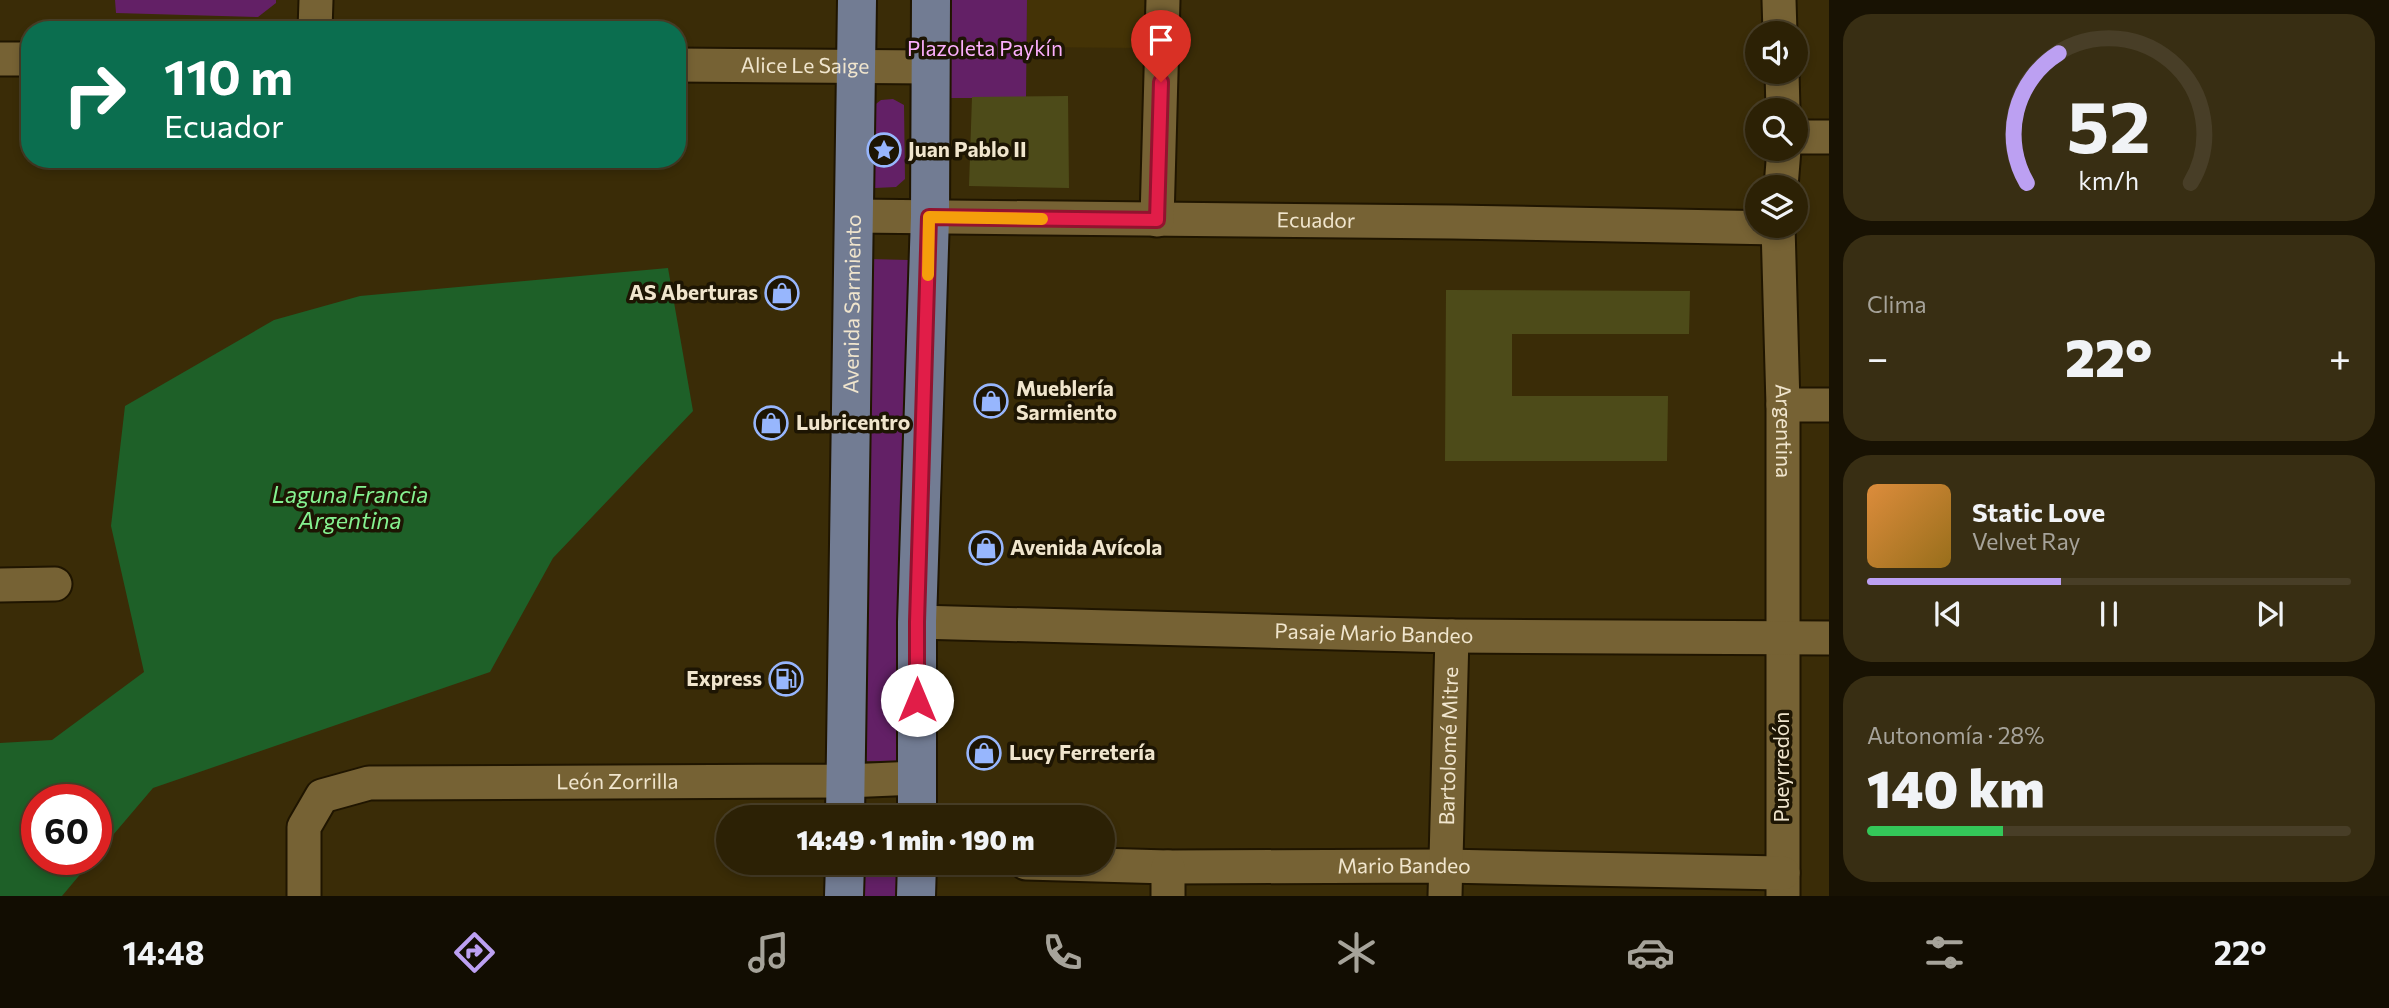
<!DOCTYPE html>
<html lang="es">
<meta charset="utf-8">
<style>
body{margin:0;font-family:Commissioner,sans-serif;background:#382e13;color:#f1f3f6;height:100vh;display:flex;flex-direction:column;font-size:26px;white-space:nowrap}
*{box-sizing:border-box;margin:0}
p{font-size:23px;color:#a6a39a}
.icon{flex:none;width:38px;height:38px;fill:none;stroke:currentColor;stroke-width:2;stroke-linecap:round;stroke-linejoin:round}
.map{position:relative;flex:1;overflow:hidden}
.sheet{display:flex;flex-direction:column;gap:14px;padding:14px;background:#181203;width:560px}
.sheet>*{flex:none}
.guide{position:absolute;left:21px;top:21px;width:665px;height:147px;border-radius:28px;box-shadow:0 4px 10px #0003,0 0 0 2px #483e27;background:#0b6e4f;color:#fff;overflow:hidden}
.tools{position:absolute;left:1745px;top:21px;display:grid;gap:14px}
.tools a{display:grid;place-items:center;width:63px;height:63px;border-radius:50%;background:#2c2105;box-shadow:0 4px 10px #0003,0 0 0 2px #483e27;font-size:35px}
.speed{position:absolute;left:21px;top:784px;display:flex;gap:14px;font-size:35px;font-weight:700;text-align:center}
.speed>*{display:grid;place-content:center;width:91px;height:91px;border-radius:50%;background:#2c2105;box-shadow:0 4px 10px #0003,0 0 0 2px #483e27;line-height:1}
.speed .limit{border:10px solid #d22;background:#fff;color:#111}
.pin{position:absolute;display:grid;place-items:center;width:60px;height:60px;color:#fff;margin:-72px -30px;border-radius:50% 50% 50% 0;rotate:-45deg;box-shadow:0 0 7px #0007}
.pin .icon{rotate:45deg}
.me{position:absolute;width:77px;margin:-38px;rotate:0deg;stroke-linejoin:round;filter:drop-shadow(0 0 5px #0008)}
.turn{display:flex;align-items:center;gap:24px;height:147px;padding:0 28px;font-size:32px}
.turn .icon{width:91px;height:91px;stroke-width:2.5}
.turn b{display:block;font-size:49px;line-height:60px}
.big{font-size:52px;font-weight:800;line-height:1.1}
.sheet .widget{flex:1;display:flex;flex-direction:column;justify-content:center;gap:10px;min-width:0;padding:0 24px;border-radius:28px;background:#382e13}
.sheet .dial{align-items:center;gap:0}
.dial svg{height:182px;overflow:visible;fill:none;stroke:#483e27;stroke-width:7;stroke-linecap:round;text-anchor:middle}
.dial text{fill:#f1f3f6;stroke:none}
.song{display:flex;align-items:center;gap:21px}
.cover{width:84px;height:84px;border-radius:10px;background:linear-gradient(135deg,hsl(30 70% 55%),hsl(40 70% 35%))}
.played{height:7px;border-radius:4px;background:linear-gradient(90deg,#bca0f2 40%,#483e27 40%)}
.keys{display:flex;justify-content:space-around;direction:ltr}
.heat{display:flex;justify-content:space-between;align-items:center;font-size:38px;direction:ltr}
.charge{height:10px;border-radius:5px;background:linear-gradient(90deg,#34c759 28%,#483e27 0)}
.trip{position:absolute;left:716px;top:805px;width:399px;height:70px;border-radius:35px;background:#2c2105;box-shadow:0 4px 10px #0003,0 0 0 2px #483e27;font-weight:800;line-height:70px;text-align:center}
.menu{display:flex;height:112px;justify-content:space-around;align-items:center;background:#120d02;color:#a6a39a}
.menu .icon{width:49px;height:49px}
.menu .on{color:#bca0f2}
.menu b{font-size:32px;color:#f1f3f6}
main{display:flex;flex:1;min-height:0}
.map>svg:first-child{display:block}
.built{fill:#443306}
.green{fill:#632066}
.water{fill:#1e6028}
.building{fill:#4d4b19}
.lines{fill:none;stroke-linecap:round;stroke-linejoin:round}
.street-casing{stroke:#1f1500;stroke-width:37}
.primary-casing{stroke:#1f1500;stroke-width:42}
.street{stroke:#766234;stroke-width:33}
.primary{stroke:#727c93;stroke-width:38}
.route-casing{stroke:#92132f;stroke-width:18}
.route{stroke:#e11d48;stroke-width:12}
.slow{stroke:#f59e0b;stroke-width:12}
.labels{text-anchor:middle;stroke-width:7;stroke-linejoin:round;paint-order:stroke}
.park-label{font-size:21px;fill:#fcaffd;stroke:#1d1503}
.street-label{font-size:21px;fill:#f0e5cd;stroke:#1d1503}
.poi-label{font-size:21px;font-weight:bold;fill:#f0e5cd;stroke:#1d1503;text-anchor:start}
.water-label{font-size:23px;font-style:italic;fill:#85f290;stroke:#1d1503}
</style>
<main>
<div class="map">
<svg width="1829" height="896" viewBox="0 0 1829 896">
<rect width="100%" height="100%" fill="#3a2c07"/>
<path class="built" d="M1027,0H1144V48L1027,47Z"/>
<path class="green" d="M115,0H276V3L258,17L116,13Z
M943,0H1027L1026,98H942Z
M893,99L904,105L905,179L896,187L875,188L869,182L872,107L881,100Z
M869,259L909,260L900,762L860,761Z
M861,863H905L904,896H860Z"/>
<path class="water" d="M668,268L693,411L553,558L490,672L153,788L96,855V800H37V859H93L62,896H0V743L52,740L144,672L111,526L125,406L274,320L360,296Z"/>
<path class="building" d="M1068,96L1069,188L969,186L972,97Z
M1446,290L1690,291L1689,334H1512V396H1668L1667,461H1445Z"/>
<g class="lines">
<defs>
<g id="street">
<path d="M1779,0L1780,33"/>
<path d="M315,30L316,0"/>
<path d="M0,59H30"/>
<path id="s1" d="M677,65L932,67"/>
<path d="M1782,72L1783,110"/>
<path d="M1796,137H1829"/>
<path d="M1781,187L1784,149"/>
<path id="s2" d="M854,216L1452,222L1778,228"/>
<path d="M1157,220L1163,0"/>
<path id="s3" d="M1778,226L1783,405V895"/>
<path d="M1783,405H1829"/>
<path d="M0,585L55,584"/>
<path id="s4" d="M917,622L1452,636L1829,638"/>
<path id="s5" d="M1026,863L1168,867L1445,866L1783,873"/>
<path id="s6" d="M304,896V827L322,796L369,783L846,781L917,778"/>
<path d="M1168,896V867"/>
<path id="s7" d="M1445,896L1452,636"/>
</g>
<g id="primary">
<path id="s8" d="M845,817L857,0"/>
<path d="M917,817V622L930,217L931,0"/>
<path d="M844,896L845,863"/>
<path d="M916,896L917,863"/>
</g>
</defs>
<use href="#street" class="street-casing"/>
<use href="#primary" class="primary-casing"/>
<use href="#street" class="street"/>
<use href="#primary" class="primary"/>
</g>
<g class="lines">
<defs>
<path id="route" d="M917,700V622L929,217L1157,220L1161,82"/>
</defs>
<use href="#route" class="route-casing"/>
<use href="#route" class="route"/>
<path class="slow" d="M928,275L929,217L1042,219"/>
</g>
<defs>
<symbol id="sight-ring" viewBox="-11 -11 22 22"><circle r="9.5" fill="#1d1503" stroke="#97b6fd" stroke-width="1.5"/><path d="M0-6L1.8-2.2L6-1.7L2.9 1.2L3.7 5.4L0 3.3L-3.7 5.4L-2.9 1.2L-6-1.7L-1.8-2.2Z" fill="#97b6fd"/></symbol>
<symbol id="shop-ring" viewBox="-11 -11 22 22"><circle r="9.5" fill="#1d1503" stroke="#97b6fd" stroke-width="1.5"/><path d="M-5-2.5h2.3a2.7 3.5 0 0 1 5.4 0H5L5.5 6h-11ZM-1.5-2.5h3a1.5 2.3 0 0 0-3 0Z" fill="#97b6fd"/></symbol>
<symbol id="fuel-ring" viewBox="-11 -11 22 22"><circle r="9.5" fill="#1d1503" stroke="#97b6fd" stroke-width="1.5"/><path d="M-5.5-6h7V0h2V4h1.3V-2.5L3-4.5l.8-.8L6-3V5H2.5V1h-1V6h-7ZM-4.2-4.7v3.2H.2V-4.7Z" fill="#97b6fd"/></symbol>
</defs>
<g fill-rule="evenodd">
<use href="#sight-ring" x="865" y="131" width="38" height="38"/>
<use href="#shop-ring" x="763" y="274" width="38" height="38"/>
<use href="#shop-ring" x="972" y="382" width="38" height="38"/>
<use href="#shop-ring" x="752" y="404" width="38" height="38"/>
<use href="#shop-ring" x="967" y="529" width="38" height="38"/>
<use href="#fuel-ring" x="767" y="660" width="38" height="38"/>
<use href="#shop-ring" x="965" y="734" width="38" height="38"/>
</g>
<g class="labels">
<g class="park-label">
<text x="985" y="56">Plazoleta Paykín</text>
</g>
<g class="street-label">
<text dy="7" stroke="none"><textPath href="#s1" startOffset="128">Alice Le Saige</textPath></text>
<text dy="7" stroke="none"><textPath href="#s2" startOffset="462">Ecuador</textPath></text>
<text dy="7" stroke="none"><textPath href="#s8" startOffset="513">Avenida Sarmiento</textPath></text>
<text dy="7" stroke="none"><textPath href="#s3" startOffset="205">Argentina</textPath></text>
<text dy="7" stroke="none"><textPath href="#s4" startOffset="457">Pasaje Mario Bandeo</textPath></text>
<text dy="7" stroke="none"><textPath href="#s7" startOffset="150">Bartolomé Mitre</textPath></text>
<text transform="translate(1782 767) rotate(-90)" y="7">Pueyrredón</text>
<text dy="7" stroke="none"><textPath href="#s6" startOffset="402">León Zorrilla</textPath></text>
<text dy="7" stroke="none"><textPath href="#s5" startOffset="378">Mario Bandeo</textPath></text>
</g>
<g class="poi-label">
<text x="908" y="157">Juan Pablo II</text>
<text x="758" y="300" text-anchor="end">AS Aberturas</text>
<text x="1016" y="396">Mueblería<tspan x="1016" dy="24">Sarmiento</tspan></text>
<text x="796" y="430">Lubricentro</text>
<text x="1010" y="555">Avenida Avícola</text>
<text x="762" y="686" text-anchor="end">Express</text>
<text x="1009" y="760">Lucy Ferretería</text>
</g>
<g class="water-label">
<text x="350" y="503">Laguna Francia<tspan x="350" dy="26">Argentina</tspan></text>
</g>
</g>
</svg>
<div class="tools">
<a><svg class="icon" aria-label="sound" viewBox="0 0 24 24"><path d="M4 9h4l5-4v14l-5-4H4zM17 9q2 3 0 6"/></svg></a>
<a><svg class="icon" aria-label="search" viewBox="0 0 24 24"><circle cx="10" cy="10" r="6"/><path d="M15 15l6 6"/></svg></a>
<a><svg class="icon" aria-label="layers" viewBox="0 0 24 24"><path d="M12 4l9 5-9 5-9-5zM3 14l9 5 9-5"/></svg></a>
</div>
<div class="speed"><div class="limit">60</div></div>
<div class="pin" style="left:1161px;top:82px;background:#d93025"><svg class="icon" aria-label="arrive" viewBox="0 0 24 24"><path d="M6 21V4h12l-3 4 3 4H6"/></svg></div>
<svg class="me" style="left:917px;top:700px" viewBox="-20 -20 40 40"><circle r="19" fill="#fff"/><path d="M0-13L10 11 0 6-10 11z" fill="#e11d48"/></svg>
<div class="trip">14:49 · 1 min · 190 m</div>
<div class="guide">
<div class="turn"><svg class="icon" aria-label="right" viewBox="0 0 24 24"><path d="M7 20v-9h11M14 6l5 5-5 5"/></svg><div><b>110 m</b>Ecuador</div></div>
</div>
</div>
<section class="sheet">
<div class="widget dial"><svg viewBox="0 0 100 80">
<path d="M14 69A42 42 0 1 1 86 69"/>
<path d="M14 69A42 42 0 0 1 28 12" stroke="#bca0f2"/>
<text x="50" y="56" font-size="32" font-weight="700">52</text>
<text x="50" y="72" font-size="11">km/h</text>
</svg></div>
<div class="widget"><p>Clima</p>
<div class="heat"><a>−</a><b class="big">22°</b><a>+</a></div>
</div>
<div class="widget">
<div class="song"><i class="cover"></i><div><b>Static Love</b><p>Velvet Ray</p></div></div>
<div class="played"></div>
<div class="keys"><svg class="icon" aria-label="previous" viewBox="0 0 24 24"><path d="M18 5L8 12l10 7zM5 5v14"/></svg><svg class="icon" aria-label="pause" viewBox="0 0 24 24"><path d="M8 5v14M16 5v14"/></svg><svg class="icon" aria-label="next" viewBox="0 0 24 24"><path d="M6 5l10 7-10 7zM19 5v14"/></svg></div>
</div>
<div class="widget"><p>Autonomía · 28%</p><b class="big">140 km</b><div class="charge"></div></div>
</section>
</main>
<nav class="menu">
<b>14:48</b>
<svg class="icon on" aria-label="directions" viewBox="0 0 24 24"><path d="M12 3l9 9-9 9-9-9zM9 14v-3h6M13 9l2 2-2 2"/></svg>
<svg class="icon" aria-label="music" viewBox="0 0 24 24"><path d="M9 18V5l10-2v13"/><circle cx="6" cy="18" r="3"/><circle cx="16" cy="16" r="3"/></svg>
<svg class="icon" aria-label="phone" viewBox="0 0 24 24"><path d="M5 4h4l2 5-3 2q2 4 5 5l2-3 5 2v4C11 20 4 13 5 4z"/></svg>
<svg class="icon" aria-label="climate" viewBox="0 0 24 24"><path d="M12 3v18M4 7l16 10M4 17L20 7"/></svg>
<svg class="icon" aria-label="car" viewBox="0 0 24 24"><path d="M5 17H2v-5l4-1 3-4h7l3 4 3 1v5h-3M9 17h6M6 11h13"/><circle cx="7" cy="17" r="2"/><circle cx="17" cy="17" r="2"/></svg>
<svg class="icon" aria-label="filters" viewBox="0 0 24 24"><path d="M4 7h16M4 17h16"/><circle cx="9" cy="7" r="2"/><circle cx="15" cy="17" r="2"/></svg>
<b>22°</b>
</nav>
